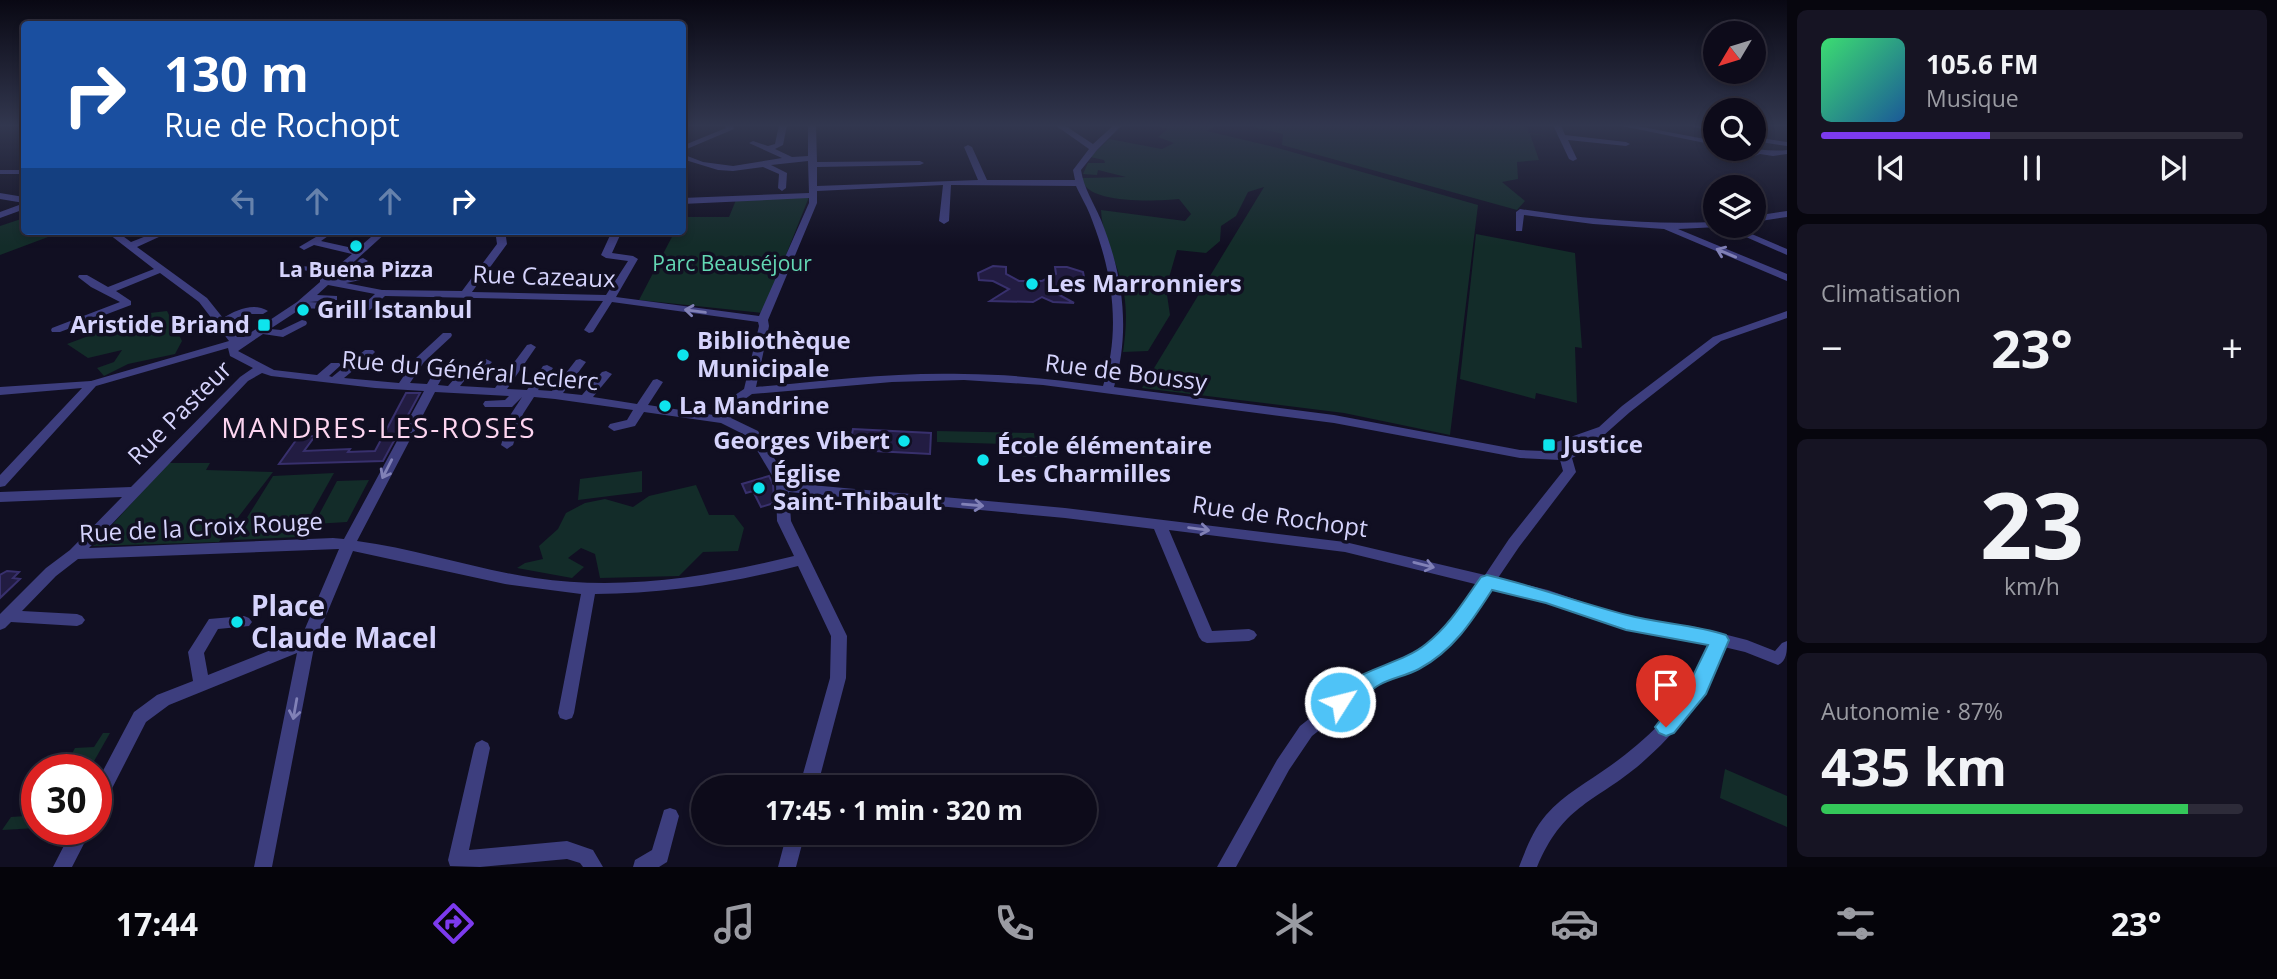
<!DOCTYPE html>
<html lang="fr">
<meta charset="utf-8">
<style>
body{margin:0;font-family:"Open Sans",sans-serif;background:#161423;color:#f1f3f6;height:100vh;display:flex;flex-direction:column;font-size:26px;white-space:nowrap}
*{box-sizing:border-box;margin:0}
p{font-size:23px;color:#9a9ba2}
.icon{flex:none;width:38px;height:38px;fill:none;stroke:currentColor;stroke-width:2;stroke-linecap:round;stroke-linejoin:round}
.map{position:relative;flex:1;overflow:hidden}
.side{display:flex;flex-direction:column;gap:10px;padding:10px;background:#07060e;width:490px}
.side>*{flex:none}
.top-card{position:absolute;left:21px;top:21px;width:665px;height:214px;border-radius:7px;box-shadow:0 4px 10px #0003,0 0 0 2px #2d2b39;background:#1a4fa0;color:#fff;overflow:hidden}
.needle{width:46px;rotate:232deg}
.controls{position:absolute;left:1703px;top:21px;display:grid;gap:14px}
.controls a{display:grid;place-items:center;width:63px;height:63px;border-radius:50%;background:#0d0b1a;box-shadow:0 4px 10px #0003,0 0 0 2px #2d2b39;font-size:35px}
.speed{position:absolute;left:21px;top:754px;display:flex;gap:14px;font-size:35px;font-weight:700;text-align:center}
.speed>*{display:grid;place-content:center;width:91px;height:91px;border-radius:50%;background:#0d0b1a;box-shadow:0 4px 10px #0003,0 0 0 2px #2d2b39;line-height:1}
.speed .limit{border:10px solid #d22;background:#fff;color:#111}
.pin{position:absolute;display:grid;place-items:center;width:60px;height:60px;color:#fff;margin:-72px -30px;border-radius:50% 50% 50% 0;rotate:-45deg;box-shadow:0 0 7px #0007}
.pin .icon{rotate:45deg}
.me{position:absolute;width:77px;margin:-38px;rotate:54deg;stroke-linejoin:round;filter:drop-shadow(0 0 5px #0008)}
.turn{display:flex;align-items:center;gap:24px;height:147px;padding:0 28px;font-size:32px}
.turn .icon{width:91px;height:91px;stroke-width:2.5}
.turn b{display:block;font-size:49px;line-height:60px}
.lanes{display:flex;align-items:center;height:66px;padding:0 28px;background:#0003;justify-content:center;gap:35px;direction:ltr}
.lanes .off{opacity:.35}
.big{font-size:52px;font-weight:700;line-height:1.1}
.side .card{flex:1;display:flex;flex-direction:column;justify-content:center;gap:10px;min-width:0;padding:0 24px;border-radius:10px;background:#161423}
.side .dial{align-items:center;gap:0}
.dial b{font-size:91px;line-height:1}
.song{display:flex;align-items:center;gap:21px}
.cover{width:84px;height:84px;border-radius:10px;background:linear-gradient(135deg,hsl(140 70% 55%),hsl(210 70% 35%))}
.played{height:7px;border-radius:4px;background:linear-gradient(90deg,#7c3aed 40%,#2d2b39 40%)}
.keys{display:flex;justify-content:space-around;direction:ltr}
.heat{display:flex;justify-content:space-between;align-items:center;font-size:38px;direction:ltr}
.charge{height:10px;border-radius:5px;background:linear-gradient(90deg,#34c759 87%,#2d2b39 0)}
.trip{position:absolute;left:691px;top:775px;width:406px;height:70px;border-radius:35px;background:#0d0b1a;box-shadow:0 4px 10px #0003,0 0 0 2px #2d2b39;font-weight:700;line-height:70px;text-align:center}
.dock{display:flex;height:112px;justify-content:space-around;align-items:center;background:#05040a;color:#9a9ba2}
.dock .icon{width:49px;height:49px}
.dock .current{color:#7c3aed}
.dock b{font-size:32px;color:#f1f3f6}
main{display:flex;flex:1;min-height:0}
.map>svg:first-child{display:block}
.green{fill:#132c29}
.building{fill:#221c42;stroke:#38306d;stroke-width:2}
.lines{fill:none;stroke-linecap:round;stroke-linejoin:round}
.minor{fill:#3d3e7e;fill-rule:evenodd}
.oneway{stroke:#8181b7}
.route{fill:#4fc3f7;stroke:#337fa1;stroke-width:2}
.poi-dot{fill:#0ee4ed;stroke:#110f22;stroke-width:2.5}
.labels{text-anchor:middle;stroke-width:7;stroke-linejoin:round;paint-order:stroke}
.far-park-label{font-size:21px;fill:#63d8b4;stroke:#110f22}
.far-poi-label{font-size:21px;font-weight:bold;fill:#d5d3fc;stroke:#110f22}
.street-label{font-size:24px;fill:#d5d3fc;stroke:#110f22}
.poi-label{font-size:24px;font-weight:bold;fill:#d5d3fc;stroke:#110f22;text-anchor:start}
.quarter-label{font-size:28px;letter-spacing:2px;fill:#fdd5f0;stroke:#110f22}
.near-poi-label{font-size:28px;font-weight:bold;fill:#d5d3fc;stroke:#110f22;text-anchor:start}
</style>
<main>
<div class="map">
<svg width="1787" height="867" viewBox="0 0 1787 867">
<rect width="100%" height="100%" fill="#110f22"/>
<path class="green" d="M1154,125H1216L1207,131L1278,148L1478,205L1450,435L1344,413L1142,388L1264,187L1248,192L1236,216L1221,226L1220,241L1206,253L1177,250L1166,288L1170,315L1148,351L1123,352C1127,325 1128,300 1119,274C1112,252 1102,233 1101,210L1185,221L1191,214L1179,199C1158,201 1084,205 1082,178L1126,177L1098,170L1097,175L1083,174L1088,163H1105L1104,160L1090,157L1109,139L1162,149L1174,143L1158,137L1168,129Z
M1245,125H1526L1529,133L1556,137L1530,134L1539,160L1517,162L1518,179L1502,182L1525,201L1517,210L1282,145L1283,134Z
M809,197L763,313L639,300L675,231H682L683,217H729L736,200Z
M24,218V231H64L0,255V226Z
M1476,234L1575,253L1582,348L1575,347L1577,403L1536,393L1535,399L1460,379Z
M167,311L182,341L175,354L128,364L104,376L97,368L114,362L122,350L88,358L67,344L150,313Z
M937,431L1034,433L1037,457L1006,456L1005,444L937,442Z
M168,463H210L206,470L273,472L219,542L93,546Z
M642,471V492L578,500L580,479Z
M334,473L298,537L233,540L273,476Z
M369,480L347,522L314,524L337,481Z
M696,485L709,515H734L744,528L738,551L703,552L679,576L600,578L595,554L581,548L568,558L584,567L572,578L517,568L525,563L543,559L539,546L558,529L566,513L585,503L605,499L633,507L649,496Z
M103,733H110L89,770H63L75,748L94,747Z
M1725,769L1787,796V827L1720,798Z
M37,799V828L2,830L11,817L26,816Z"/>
<path class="building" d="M993,266L1006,267V274L1019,281H1042L1056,274L1055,267H1067L1083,272L1085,282L1071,281L1055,290L1054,292L1074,303L1053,302L1042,297L1033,302L990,301L1009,289L993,281L979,280L978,273Z
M406,393H420L383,461L279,464L299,436H315L304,451L350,449L348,452L375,451Z
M853,429L931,433L930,454L875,451L876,447L850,445Z
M769,476L773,484L774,503L761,507L753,491L746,493L742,484Z
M7,571L19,572L13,578L20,579L0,598V575Z"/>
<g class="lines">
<path class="minor" d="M724,125H732L734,129L682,151V146L726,128Z
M779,125H787L783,145L775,149L792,157L808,156V125H816L817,162L920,161L924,163L920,165L817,167V186L978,180L964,147L968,145L972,147L987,180H1075L1073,170L1089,149L1055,125H1064L1093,144L1114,125H1122L1097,150L1081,170C1084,189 1094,203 1101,220C1123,274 1131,331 1114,387L1334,415L1520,450L1544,451L1545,446L1599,427L1622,406L1713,337L1787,311V318L1721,341L1630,412L1586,451L1572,458L1576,472L1519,547L1498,578L1548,590L1626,617L1696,627L1747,640L1775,651L1782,643L1787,641C1787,651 1787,661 1778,665L1745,652L1724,647C1708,695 1676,734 1637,767C1591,804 1563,806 1537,867H1519C1526,849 1533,830 1546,815C1564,794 1588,782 1610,766C1644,742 1678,710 1698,673C1703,664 1706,653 1710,643L1696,639L1626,629L1547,601L1492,588L1473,617L1453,641L1416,670L1378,684L1312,736L1289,770L1236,867H1217L1277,760L1300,726L1366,674L1404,660L1443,633L1463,609L1479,585L1345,552L1169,530L1212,631L1249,629L1254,631L1257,635L1254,639L1249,641L1207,643L1202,641L1199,637L1154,529L1065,518L789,492L791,521L847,636L846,678L817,788H799L830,678L831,636L798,566C731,583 665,594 595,594L574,713L572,718L566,720L560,718L558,713L581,594L505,584L353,551L315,642L272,867H254L297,653L169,705L146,722L102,808L96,810V784L134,712L157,695L193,681L188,652L209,619L244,616L249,618L252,622L249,626L218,629L204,653L208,675L301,638L339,549L78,559L56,576L22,611L77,614L82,616L85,620L82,624L77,626L11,622L5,628L0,630V614L46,568L70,550L122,497L0,502V492L131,487L240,377L253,368L230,356L228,348L96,386L5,486L0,487V475L82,388L0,395V387L91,381L229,341L199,302L160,273L116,291L131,301V305L60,332H52L51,330L52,328L120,302L91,287L78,277L79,275H87L108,287L154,269L105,231H116L131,242L159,231H172L137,247L207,298L223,318C236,310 254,302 268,311L263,314H245L227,324L237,337H244L297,302L320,282V279L329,274L302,270V266L334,269L352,254L314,245L304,250L299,247L326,231L331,234L321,241L357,249L378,231H388L335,279L342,277L360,259L363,258L368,261L355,275L375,273V277L346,283L382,290L462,291L497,244L496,237L501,234L506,237L507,244L472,292L606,295L628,261L606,258L601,255L612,231H622L612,253L633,256L638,259L616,297L759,316L809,203V198L682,204V198L809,193L808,161L771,165L787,173L786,188L782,191L778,188L779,174L763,167L733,171L718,170L682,159V154L703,162L733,166L782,158L749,143L753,141L768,146L775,144ZM943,185L939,221L944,224L949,221L951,185L1076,186C1081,197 1088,208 1092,220C1113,274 1121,331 1103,386C1057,380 1011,374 964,374C895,372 825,381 756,387L769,326L768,320L817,203V191ZM328,285L375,294L363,305L309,302L337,300V296L317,295ZM385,296L603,301L584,330L589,333L593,332L612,302L758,322L759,326L744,389L729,399L720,416L648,405L663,382L657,379L653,380L637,404L593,397L612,374L606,371L602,372L582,395L563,393L586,362L580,359L576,360L552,391L538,390L553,368L547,365L543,366L527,390L507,389L536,347L531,344L527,345L495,388L460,386L468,376L480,375L492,362L486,359L482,360L473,370L461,371L448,386L438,385L446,371L440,368L436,369L427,384L410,383L424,362L451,337L452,335L451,333H443L416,358L399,383L344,378L373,354L375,352L373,350H365L332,377L329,376L341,365L339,363H331L317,375L274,370L238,351L263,334L283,337L306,325L307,323L306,321L302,320L281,330L270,329L302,308L366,311L370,310ZM262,373L271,376L375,388L424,391L344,539L333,538L89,548L248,381ZM964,380L1043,385L1334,423L1520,458L1560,460L1563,471L1509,539L1485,575L1345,542L1065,508L789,483L758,431L731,418L738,404L752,394L892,382ZM435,392L509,396L505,400L485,401L483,404L485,407H512L522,397L511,414L501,445L507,449L513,445L523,414L534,397L555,399L633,410L627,420L610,424L608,427L614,431L635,426L644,412L721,423L749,437L776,482L777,521L794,556C709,577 622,591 535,578C475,569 417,549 357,541ZM1584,440L1565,451L1563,448Z
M1553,125H1561L1565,135L1626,142L1630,144L1626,146L1568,140L1577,159L1573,161L1569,159Z
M1617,125H1632L1715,141V145Z
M1693,125L1715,127V131L1694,127Z
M1754,137L1787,142V146L1754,141Z
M1736,149C1753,148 1770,152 1787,150V154L1773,156L1760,154L1735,163H1732V159L1750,153Z
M0,170H24V174H0Z
M0,193L24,197V203L0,199Z
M19,205L22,206V210L0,218V212Z
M1520,209C1585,219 1649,225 1715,222V226L1718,227L1678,229L1787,274V281L1664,229L1593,224L1524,215L1522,231H1516V212Z
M1787,211V217L1754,222V216Z
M1721,226H1733L1787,249V255Z
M482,740L488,743L490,748L469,850L567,841L593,850L603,867H583L580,863L567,859L480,867L450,866L448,860L474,748L476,743Z
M670,808L676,810L679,816L667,862L659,867H633L635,860L652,850L664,810Z
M72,830H91L72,867H53Z
M787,833H805L796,867H778Z"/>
</g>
<defs><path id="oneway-shaft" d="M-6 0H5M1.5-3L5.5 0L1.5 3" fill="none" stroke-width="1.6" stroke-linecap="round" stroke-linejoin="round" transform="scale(1.75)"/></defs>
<g class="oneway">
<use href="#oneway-shaft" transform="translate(1726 253) rotate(-157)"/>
<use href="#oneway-shaft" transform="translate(695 311) rotate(-172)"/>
<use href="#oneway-shaft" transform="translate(387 469) rotate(117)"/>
<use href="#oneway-shaft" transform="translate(973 505) rotate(5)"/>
<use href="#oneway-shaft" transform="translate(1199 529) rotate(7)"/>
<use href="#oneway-shaft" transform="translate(1424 565) rotate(14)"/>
<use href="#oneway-shaft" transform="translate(295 709) rotate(100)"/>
</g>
<linearGradient id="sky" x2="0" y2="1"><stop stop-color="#090813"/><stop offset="0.51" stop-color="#32374f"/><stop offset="1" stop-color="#32374f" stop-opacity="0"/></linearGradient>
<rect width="1787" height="246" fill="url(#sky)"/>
<path class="route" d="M1487,575C1535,586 1580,603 1627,615C1661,624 1693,624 1726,635L1729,640L1706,694L1674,733L1666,736L1659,733L1655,727L1690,682L1708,645L1626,630L1546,603L1492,590C1472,621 1453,651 1419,669C1406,676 1391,678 1379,685C1364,694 1350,715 1332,708L1329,702C1345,671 1400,666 1426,644C1449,626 1464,601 1481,577Z"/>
<g class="poi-dot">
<circle cx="356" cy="246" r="7"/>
<circle cx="1032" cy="284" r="7"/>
<circle cx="303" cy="310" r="7"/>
<rect x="257" y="318" width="14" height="14" rx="3.5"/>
<circle cx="683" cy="355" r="7"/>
<circle cx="665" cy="406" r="7"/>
<circle cx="904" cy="441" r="7"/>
<rect x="1542" y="438" width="14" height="14" rx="3.5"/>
<circle cx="983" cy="460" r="7"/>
<circle cx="759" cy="488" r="7"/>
<circle cx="237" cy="622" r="7"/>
</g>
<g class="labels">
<g class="far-park-label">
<text x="732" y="271">Parc Beauséjour</text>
</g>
<g class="far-poi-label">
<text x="356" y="277">La Buena Pizza</text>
</g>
<g class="street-label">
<text transform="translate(544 277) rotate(2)" y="8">Rue Cazeaux</text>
<text transform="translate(470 371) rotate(5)" y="8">Rue du Général Leclerc</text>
<text transform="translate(1126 373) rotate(7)" y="8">Rue de Boussy</text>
<text transform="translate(180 413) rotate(-45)" y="8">Rue Pasteur</text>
<text transform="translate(1280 517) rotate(8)" y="8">Rue de Rochopt</text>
<text transform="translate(201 528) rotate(-3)" y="8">Rue de la Croix Rouge</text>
</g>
<g class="poi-label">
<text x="1046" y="292">Les Marronniers</text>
<text x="317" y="318">Grill Istanbul</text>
<text x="250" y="333" text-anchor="end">Aristide Briand</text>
<text x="697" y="349">Bibliothèque<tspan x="697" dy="28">Municipale</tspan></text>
<text x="679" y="414">La Mandrine</text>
<text x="890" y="449" text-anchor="end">Georges Vibert</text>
<text x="1563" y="453">Justice</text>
<text x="997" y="454">École élémentaire<tspan x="997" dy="28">Les Charmilles</tspan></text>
<text x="773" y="482">Église<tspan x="773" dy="28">Saint-Thibault</tspan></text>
</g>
<g class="quarter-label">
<text x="379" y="438">MANDRES-LES-ROSES</text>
</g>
<g class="near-poi-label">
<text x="251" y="616">Place<tspan x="251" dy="32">Claude Macel</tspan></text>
</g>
</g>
</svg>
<div class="controls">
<a><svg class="needle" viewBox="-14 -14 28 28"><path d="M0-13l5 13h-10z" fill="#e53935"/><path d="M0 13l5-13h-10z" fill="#9a9ba2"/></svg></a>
<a><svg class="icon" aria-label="search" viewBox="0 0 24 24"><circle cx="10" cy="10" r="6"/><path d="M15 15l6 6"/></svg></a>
<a><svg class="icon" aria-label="layers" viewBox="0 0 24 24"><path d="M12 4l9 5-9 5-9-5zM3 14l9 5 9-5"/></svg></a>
</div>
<div class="speed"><div class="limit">30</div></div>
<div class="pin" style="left:1666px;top:727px;background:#d93025"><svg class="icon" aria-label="arrive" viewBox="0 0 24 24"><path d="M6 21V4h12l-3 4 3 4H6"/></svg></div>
<svg class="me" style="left:1340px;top:702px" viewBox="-20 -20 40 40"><circle r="17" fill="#4fc3f7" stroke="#fff" stroke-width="3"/><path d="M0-11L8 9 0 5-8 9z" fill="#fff"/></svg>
<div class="trip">17:45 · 1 min · 320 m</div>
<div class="top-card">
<div class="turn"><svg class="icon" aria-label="right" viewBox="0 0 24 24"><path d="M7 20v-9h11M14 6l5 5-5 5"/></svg><div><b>130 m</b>Rue de Rochopt</div></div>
<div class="lanes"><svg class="icon off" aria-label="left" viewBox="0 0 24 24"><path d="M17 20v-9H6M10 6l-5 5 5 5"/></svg><svg class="icon off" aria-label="ahead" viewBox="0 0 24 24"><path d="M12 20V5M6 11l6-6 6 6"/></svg><svg class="icon off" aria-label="ahead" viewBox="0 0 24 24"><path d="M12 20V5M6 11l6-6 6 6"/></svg><svg class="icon" aria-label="right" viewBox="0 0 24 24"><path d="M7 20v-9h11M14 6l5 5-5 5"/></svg></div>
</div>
</div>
<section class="side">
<div class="card">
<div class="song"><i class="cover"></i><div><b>105.6 FM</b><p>Musique</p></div></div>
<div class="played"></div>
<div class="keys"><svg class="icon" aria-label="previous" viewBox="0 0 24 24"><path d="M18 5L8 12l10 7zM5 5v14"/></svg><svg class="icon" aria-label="pause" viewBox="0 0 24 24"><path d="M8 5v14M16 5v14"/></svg><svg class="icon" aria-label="next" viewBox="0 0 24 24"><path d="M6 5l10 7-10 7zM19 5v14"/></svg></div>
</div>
<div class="card"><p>Climatisation</p>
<div class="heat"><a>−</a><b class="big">23°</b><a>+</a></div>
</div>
<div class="card dial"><b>23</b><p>km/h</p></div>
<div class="card"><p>Autonomie · 87%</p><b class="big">435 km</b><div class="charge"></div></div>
</section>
</main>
<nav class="dock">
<b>17:44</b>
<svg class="icon current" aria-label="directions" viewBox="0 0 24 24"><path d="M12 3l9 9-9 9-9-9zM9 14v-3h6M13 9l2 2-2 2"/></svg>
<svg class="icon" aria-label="music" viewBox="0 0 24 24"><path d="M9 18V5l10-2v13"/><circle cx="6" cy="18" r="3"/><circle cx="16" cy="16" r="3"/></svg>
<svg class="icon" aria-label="phone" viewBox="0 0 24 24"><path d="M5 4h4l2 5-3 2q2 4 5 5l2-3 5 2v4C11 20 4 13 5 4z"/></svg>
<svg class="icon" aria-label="climate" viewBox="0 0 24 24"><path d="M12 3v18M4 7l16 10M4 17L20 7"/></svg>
<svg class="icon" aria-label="car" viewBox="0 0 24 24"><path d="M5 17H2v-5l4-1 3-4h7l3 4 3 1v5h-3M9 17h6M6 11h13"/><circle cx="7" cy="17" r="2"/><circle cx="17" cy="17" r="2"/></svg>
<svg class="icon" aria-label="filters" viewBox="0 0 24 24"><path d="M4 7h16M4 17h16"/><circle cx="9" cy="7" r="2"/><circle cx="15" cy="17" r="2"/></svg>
<b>23°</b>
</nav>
